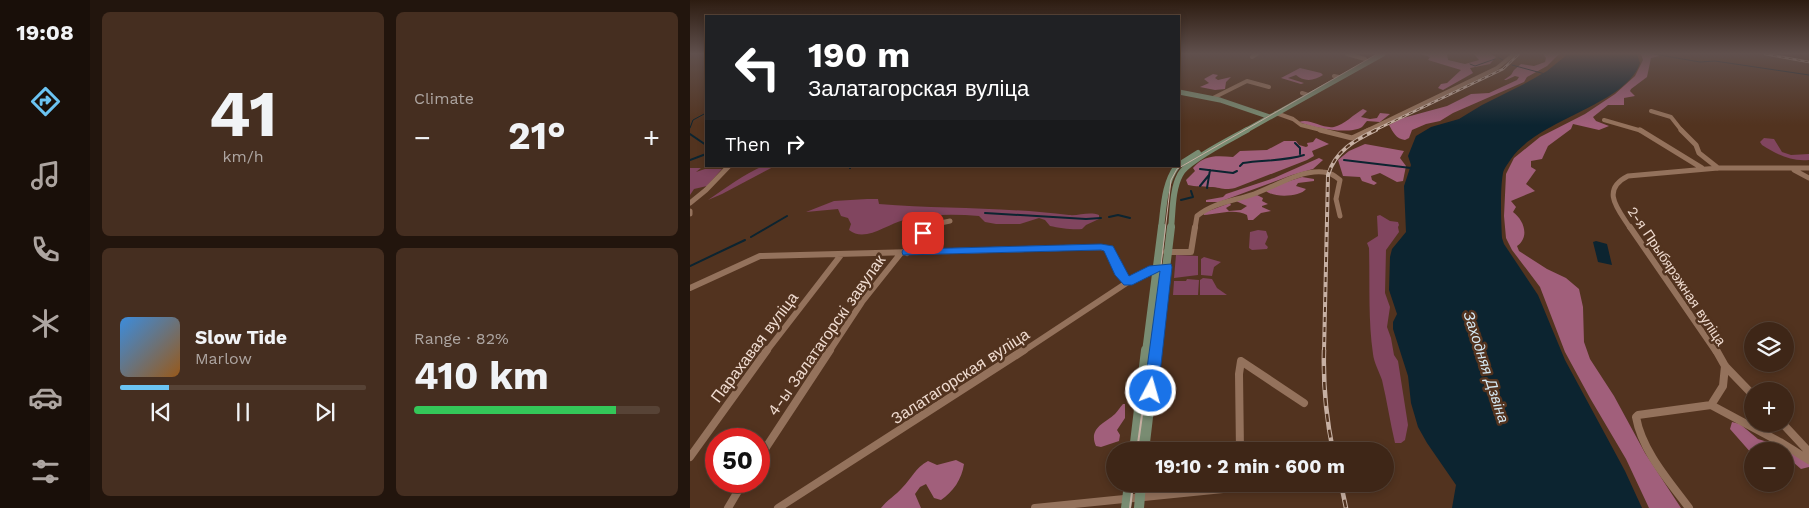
<!DOCTYPE html>
<meta charset="utf-8">
<style>
body{margin:0;font-family:"Work Sans",sans-serif;background:#452e20;color:#f1f3f6;height:100vh;display:flex;flex-direction:column;font-size:19px;white-space:nowrap}
*{box-sizing:border-box;margin:0}
p{font-size:16px;color:#ada5a1}
.icon{flex:none;width:28px;height:28px;fill:none;stroke:currentColor;stroke-width:2;stroke-linecap:round;stroke-linejoin:round}
.map{position:relative;flex:1;overflow:hidden}
.drawer{display:flex;flex-direction:column;gap:12px;padding:12px;background:#22150d;width:600px}
.drawer>*{flex:none}
.banner{position:absolute;left:15px;top:15px;width:475px;height:152px;border-radius:0px;box-shadow:0 2px 8px #0003,0 0 0 1px #574336;background:#202124;color:#fff;overflow:hidden}
.buttons{position:absolute;left:1054px;top:322px;display:grid;gap:10px}
.buttons a{display:grid;place-items:center;width:50px;height:50px;border-radius:50%;background:#3e2617;box-shadow:0 2px 8px #0003,0 0 0 1px #574336;font-size:25px}
.speed{position:absolute;left:15px;top:428px;display:flex;gap:10px;font-size:25px;font-weight:700;text-align:center}
.speed>*{display:grid;place-content:center;width:65px;height:65px;border-radius:50%;background:#3e2617;box-shadow:0 2px 8px #0003,0 0 0 1px #574336;line-height:1}
.speed .limit{border:8px solid #d22;background:#fff;color:#111}
.pin{position:absolute;display:grid;place-items:center;width:42px;height:42px;color:#fff;margin:-21px;border-radius:10px;box-shadow:0 2px 8px #0006}
.me{position:absolute;width:55px;margin:-28px;rotate:6deg;stroke-linejoin:round;filter:drop-shadow(0 0 4px #0008)}
.turn{display:flex;align-items:center;gap:18px;height:105px;padding:0 20px;font-size:22px}
.turn .icon{width:65px;height:65px;stroke-width:2.5}
.turn b{display:block;font-size:35px;line-height:42px}
.then{display:flex;align-items:center;height:48px;padding:0 20px;background:#0003;gap:10px;font-size:19px}
.big{font-size:38px;font-weight:700;line-height:1.1}
.drawer .widget{flex:1;display:flex;flex-direction:column;justify-content:center;gap:8px;min-width:0;padding:0 18px;border-radius:8px;background:#452e20}
.drawer .dial{align-items:center;gap:0}
.dial b{font-size:65px;line-height:1}
.song{display:flex;align-items:center;gap:15px}
.cover{width:60px;height:60px;border-radius:8px;background:linear-gradient(135deg,hsl(210 70% 55%),hsl(30 70% 35%))}
.played{height:5px;border-radius:2px;background:linear-gradient(90deg,#6bc3f2 20%,#574336 20%)}
.keys{display:flex;justify-content:space-around;direction:ltr}
.heat{display:flex;justify-content:space-between;align-items:center;font-size:28px;direction:ltr}
.charge{height:8px;border-radius:4px;background:linear-gradient(90deg,#34c759 82%,#574336 0)}
.drawer .tiles{flex:1;display:grid;gap:12px;grid-template-columns:repeat(2,1fr)}
.trip{position:absolute;left:416px;top:442px;width:288px;height:50px;border-radius:25px;background:#3e2617;box-shadow:0 2px 8px #0003,0 0 0 1px #574336;font-weight:700;line-height:50px;text-align:center}
main{display:flex;flex:1;min-height:0}
.tabs{display:flex;flex-direction:column;width:90px;justify-content:space-around;align-items:center;background:#190f09;color:#ada5a1}
.tabs .icon{width:35px;height:35px}
.tabs .active{color:#6bc3f2}
.tabs b{font-size:22px;color:#f1f3f6}
.map>svg:first-child{display:block}
.green{fill:#81455f}
.forest{fill:#a15f7b}
.water{fill:#0c2430}
.lines{fill:none;stroke-linecap:round;stroke-linejoin:round}
.stream-far1{stroke:#0c2430;stroke-width:1}
.stream{stroke:#0c2430;stroke-width:2}
.minor-far3{stroke:#94725c;stroke-width:4}
.minor-far2{stroke:#94725c;stroke-width:5}
.minor-far1{stroke:#94725c;stroke-width:6}
.minor{stroke:#94725c;stroke-width:8}
.secondary-far3{stroke:#798c72;stroke-width:5}
.secondary-far2{stroke:#798c72;stroke-width:6}
.secondary-far1{stroke:#798c72;stroke-width:8}
.secondary{stroke:#798c72;stroke-width:10}
.tram-far1{stroke:#c7b0a3;stroke-width:1}
.tram{stroke:#c7b0a3;stroke-width:2}
.rail-far2-casing{stroke:#c7b0a3;stroke-width:2.5}
.rail-far1-casing{stroke:#c7b0a3;stroke-width:4}
.rail-casing{stroke:#c7b0a3;stroke-width:4.5}
.rail-far2{stroke:#52331f;stroke-width:1;stroke-dasharray:4;stroke-linecap:butt}
.rail-far1{stroke:#52331f;stroke-width:2;stroke-dasharray:5;stroke-linecap:butt}
.rail{stroke:#52331f;stroke-width:2.5;stroke-dasharray:8;stroke-linecap:butt}
.route{fill:#1a73e8;stroke:#114b97}
.labels{text-anchor:middle;stroke-width:5;stroke-linejoin:round;paint-order:stroke}
.street-label{font-size:14px;fill:#f0dcd1;stroke:#52331f}
.water-label{font-size:15px;font-style:italic;fill:#d5e8f3;stroke:#52331f}
.near-street-label{font-size:16px;fill:#f0dcd1;stroke:#52331f}
</style>
<main>
<nav class="tabs">
<b>19:08</b>
<svg class="icon active" aria-label="directions" viewBox="0 0 24 24"><path d="M12 3l9 9-9 9-9-9zM9 14v-3h6M13 9l2 2-2 2"/></svg>
<svg class="icon" aria-label="music" viewBox="0 0 24 24"><path d="M9 18V5l10-2v13"/><circle cx="6" cy="18" r="3"/><circle cx="16" cy="16" r="3"/></svg>
<svg class="icon" aria-label="phone" viewBox="0 0 24 24"><path d="M5 4h4l2 5-3 2q2 4 5 5l2-3 5 2v4C11 20 4 13 5 4z"/></svg>
<svg class="icon" aria-label="climate" viewBox="0 0 24 24"><path d="M12 3v18M4 7l16 10M4 17L20 7"/></svg>
<svg class="icon" aria-label="car" viewBox="0 0 24 24"><path d="M5 17H2v-5l4-1 3-4h7l3 4 3 1v5h-3M9 17h6M6 11h13"/><circle cx="7" cy="17" r="2"/><circle cx="17" cy="17" r="2"/></svg>
<svg class="icon" aria-label="filters" viewBox="0 0 24 24"><path d="M4 7h16M4 17h16"/><circle cx="9" cy="7" r="2"/><circle cx="15" cy="17" r="2"/></svg>
</nav>
<section class="drawer">
<div class="tiles">
<div class="widget dial"><b>41</b><p>km/h</p></div>
<div class="widget"><p>Climate</p>
<div class="heat"><a>−</a><b class="big">21°</b><a>+</a></div>
</div>
<div class="widget">
<div class="song"><i class="cover"></i><div><b>Slow Tide</b><p>Marlow</p></div></div>
<div class="played"></div>
<div class="keys"><svg class="icon" aria-label="previous" viewBox="0 0 24 24"><path d="M18 5L8 12l10 7zM5 5v14"/></svg><svg class="icon" aria-label="pause" viewBox="0 0 24 24"><path d="M8 5v14M16 5v14"/></svg><svg class="icon" aria-label="next" viewBox="0 0 24 24"><path d="M6 5l10 7-10 7zM19 5v14"/></svg></div>
</div>
<div class="widget"><p>Range · 82%</p><b class="big">410 km</b><div class="charge"></div></div>
</div>
</section>
<div class="map">
<svg width="1119" height="508" viewBox="0 0 1119 508">
<rect width="100%" height="100%" fill="#52331f"/>
<path class="green" d="M1074,138L1084,139L1092,152L1101,155L1119,154V160C1101,162 1086,154 1072,145L1070,142Z
M73,166H85L32,194L18,200C37,187 53,175 73,166Z
M0,168H11L6,172L15,169H32L17,186L4,189L0,195Z
M177,199H188L189,204C252,209 316,207 379,215C389,216 399,211 409,215V219L396,225L392,229C383,230 369,228 360,226L355,220L349,218L330,224H306L295,222L289,216C264,214 238,214 214,220C197,224 175,243 159,230L161,224L158,218L151,216L148,209L116,212L144,201Z
M690,215L700,221L708,222L709,225L708,227L709,232L696,250L695,293L700,307L697,327L701,338L704,355L708,361L718,425L715,440L711,443H705C700,422 697,401 692,380C689,371 684,363 683,354C678,319 680,284 679,248L677,243L688,236L687,216Z
M568,230L576,231L578,237L575,244L578,247L577,249L562,250L559,248L560,232Z
M486,255L508,256V275L484,278Z
M514,257L531,262L524,267L522,276L511,275V259Z
M513,278L522,279L527,288L537,295H510V280Z
M497,279L509,280L508,295H483L484,281H496Z"/>
<path class="forest" d="M731,54H757L758,60L775,64L789,60L784,54H801L806,57L800,64L780,68L783,73L753,90L748,88L751,84L757,83L771,70L738,60L740,57Z
M853,54H869L857,66L837,77L834,82L763,113L750,121L736,124L722,130L719,138L715,140C706,139 703,132 699,125L713,118L757,106L781,94L799,93L827,80L829,77L825,76L816,80H814L821,75L824,70L831,64L844,66L855,62L856,58Z
M951,54H967L969,56L961,58L957,77L941,89L940,91L945,96L934,98V105H918L903,117L906,121L919,126L909,130L883,124L881,129L858,146L852,159L841,161V167L846,170L836,184L845,191L821,201L826,207L823,212C834,220 840,237 827,246L829,251L857,269L876,278L889,289L893,307L894,342L900,359L924,396L955,453L991,508H959L936,459L900,398L875,352L850,287L822,250L816,238L814,216L816,174L824,158L850,137L895,114L925,94L945,76L953,60Z
M610,68L631,73L633,75C624,81 614,82 606,75L598,78L614,83L611,84L591,78Z
M523,74L528,75L525,78L528,80L541,77L536,82L535,89L525,90L510,87L519,83L514,79Z
M673,109L677,111L671,117L680,119L687,118L690,113L700,114L690,122L677,121C675,123 674,125 672,127C659,135 623,128 609,122C620,118 632,129 644,127C654,125 664,114 673,109Z
M626,138L639,144L622,151L624,156L617,160L545,188C533,191 531,187 520,187C512,186 506,187 498,185L496,180L505,171L503,168C515,154 527,156 543,157L550,151L577,150L594,141H606L609,145L616,147L618,146L617,143L623,142Z
M675,144L714,151L710,158L716,166L713,181L707,182L690,173L681,176L682,180L687,183L684,185L672,181L670,177L653,176L648,160L659,151Z
M629,158L633,160L623,169L602,175L529,202H516V200L533,197L536,194L584,178Z
M612,177L624,179V181L608,183L606,186L616,189C610,197 584,198 576,191L593,183Z
M567,195L573,198L572,201L578,204L572,206V207L581,211L571,213L563,220H558L557,215C545,208 527,214 514,215L513,213L540,203L541,205L536,208L539,211L551,210L557,206L546,201Z
M433,404H435V418L427,430L430,435L429,441L411,447L406,446C398,428 415,423 425,414C428,411 430,407 433,404Z
M1042,422L1050,424L1068,439L1087,445L1110,457L1119,464V467L1111,469L1095,455V451H1062V454L1040,429Z
M266,460L274,464C272,479 263,492 251,500L244,498L236,484L230,487L225,494L231,508H191C197,500 206,495 212,488C222,478 225,468 238,461L247,465Z"/>
<path class="water" d="M878,54H947L950,63C936,105 848,119 821,159C818,164 814,168 813,173C810,189 811,220 812,238L814,244L848,295L875,360L935,471L952,508H762L766,485L737,443L728,427L721,403L718,376L703,329V322L707,314L699,290L700,257L702,249L716,232L714,186L721,165L718,156L726,136L741,127L769,119L792,105L834,84L857,71Z
M906,241L917,244L922,265L908,262L903,242Z"/>
<g class="lines">
<path class="stream-far1" d="M964,54L1010,62L1025,61L1119,75
M809,58L813,60
M780,64L785,66L805,59
M822,65L855,74
M0,128L3,120L16,113"/>
<path class="stream" d="M0,134L16,145
M605,143L610,148V154
M0,160L16,154
M654,160L721,168
M550,166L553,163C574,160 595,161 614,155
M160,168L161,166
M510,169L543,173L547,171
M510,186L519,175
M517,188L520,170
M491,200L503,197L501,191
M295,213L396,219L411,218
M419,217L428,215L440,218
M61,237L97,216
M0,266L55,240"/>
<path class="minor-far3" d="M657,54L675,59
M562,57L567,54
M644,76L649,77
M612,93L618,95
M523,98L557,81L579,87
M961,111L981,117L992,131
M586,113L603,119L611,125L635,131
M914,120L952,131
M676,131L807,68L824,54"/>
<path class="minor-far2" d="M630,130L662,138L679,130
M950,130L1012,168
M991,130L1006,145L1009,153L1028,168
M1104,170L1119,178
M0,203L16,190L39,166
M0,211V214
M239,228L246,224L260,221
M505,228L507,216C524,202 544,201 564,194C586,186 609,170 633,172C640,172 645,176 650,180L646,199L650,216
M940,228C928,209 910,190 938,176L1028,168H1119"/>
<path class="minor-far1" d="M940,227L1026,352
M476,252H501L505,227
M217,253L240,227
M0,288L70,256L411,247L419,249L431,275L438,282
M76,352L151,255
M139,352L172,302L211,253
M332,352L438,282L463,269L476,267"/>
<path class="minor" d="M1026,350L1035,366L1062,394
M1021,405L1033,386L1035,366
M1093,424L1119,452
M550,451L549,374L551,361L614,403
M0,457L77,350
M69,458L140,350
M38,508L54,481
M88,508L334,350
M345,508L543,488L549,484
M999,508C979,481 952,451 946,417L948,415L1021,405L1090,442L1119,460"/>
<path class="secondary-far3" d="M489,92L530,100L580,117
M555,131L693,54"/>
<path class="secondary-far2" d="M489,165L508,153
M471,228C474,206 474,184 487,166
M481,228C483,211 482,190 490,175C496,161 543,138 557,130"/>
<path class="secondary-far1" d="M456,352L472,227
M466,352L481,227"/>
<path class="secondary" d="M444,451L456,350
M454,451L466,350
M436,508L439,484
M449,508L451,484"/>
<path class="tram-far1" d="M461,352L481,180L487,169L687,54"/>
<path class="tram" d="M447,451L461,350
M440,508L443,484"/>
<defs>
<path id="rail-far2" d="M1075,54L1119,62
M683,131L813,69L829,54"/>
<path id="rail-far1" d="M634,352L638,175C645,151 665,140 686,130"/>
<path id="rail" d="M634,350C633,385 636,417 643,451
M651,484L656,508"/>
</defs>
<use href="#rail-far2" class="rail-far2-casing"/>
<use href="#rail-far1" class="rail-far1-casing"/>
<use href="#rail" class="rail-casing"/>
<use href="#rail-far2" class="rail-far2"/>
<use href="#rail-far1" class="rail-far1"/>
<use href="#rail" class="rail"/>
</g>
<linearGradient id="sky" x2="0" y2="1"><stop stop-color="#2d1c11"/><stop offset="0.43" stop-color="#60504d"/><stop offset="1" stop-color="#60504d" stop-opacity="0"/></linearGradient>
<rect width="1119" height="125" fill="url(#sky)"/>
<path class="route" d="M233,229L238,233L226,249L411,244L423,246L439,276L459,266L481,264L482,267L468,391L466,395L461,397L456,395L454,391L470,271L442,285H434L425,275L414,251L411,250L213,255L212,252L213,250L229,230Z"/>
<g class="labels">
<g class="street-label">
<text transform="translate(987 276) rotate(56)" y="5">2-я Прыбярэжная вуліца</text>
</g>
<g class="water-label">
<text transform="translate(796 367) rotate(72)" y="5">Заходняя Дзвіна</text>
</g>
<g class="near-street-label">
<text transform="translate(136 335) rotate(-55)" y="6">4-ы Залатагорскі завулак</text>
<text transform="translate(64 347) rotate(-53)" y="6">Парахавая вуліца</text>
<text transform="translate(270 376) rotate(-33)" y="6">Залатагорская вуліца</text>
</g>
</g>
</svg>
<div class="buttons">
<a><svg class="icon" aria-label="layers" viewBox="0 0 24 24"><path d="M12 4l9 5-9 5-9-5zM3 14l9 5 9-5"/></svg></a>
<a>+</a>
<a>−</a>
</div>
<div class="speed"><div class="limit">50</div></div>
<div class="pin" style="left:233px;top:233px;background:#d93025"><svg class="icon" aria-label="arrive" viewBox="0 0 24 24"><path d="M6 21V4h12l-3 4 3 4H6"/></svg></div>
<svg class="me" style="left:461px;top:391px" viewBox="-20 -20 40 40"><circle r="17" fill="#1a73e8" stroke="#fff" stroke-width="3"/><path d="M0-11L8 9 0 5-8 9z" fill="#fff"/></svg>
<div class="trip">19:10 · 2 min · 600 m</div>
<div class="banner">
<div class="turn"><svg class="icon" aria-label="left" viewBox="0 0 24 24"><path d="M17 20v-9H6M10 6l-5 5 5 5"/></svg><div><b>190 m</b>Залатагорская вуліца</div></div>
<div class="then">Then<svg class="icon" aria-label="right" viewBox="0 0 24 24"><path d="M7 20v-9h11M14 6l5 5-5 5"/></svg></div>
</div>
</div>
</main>
